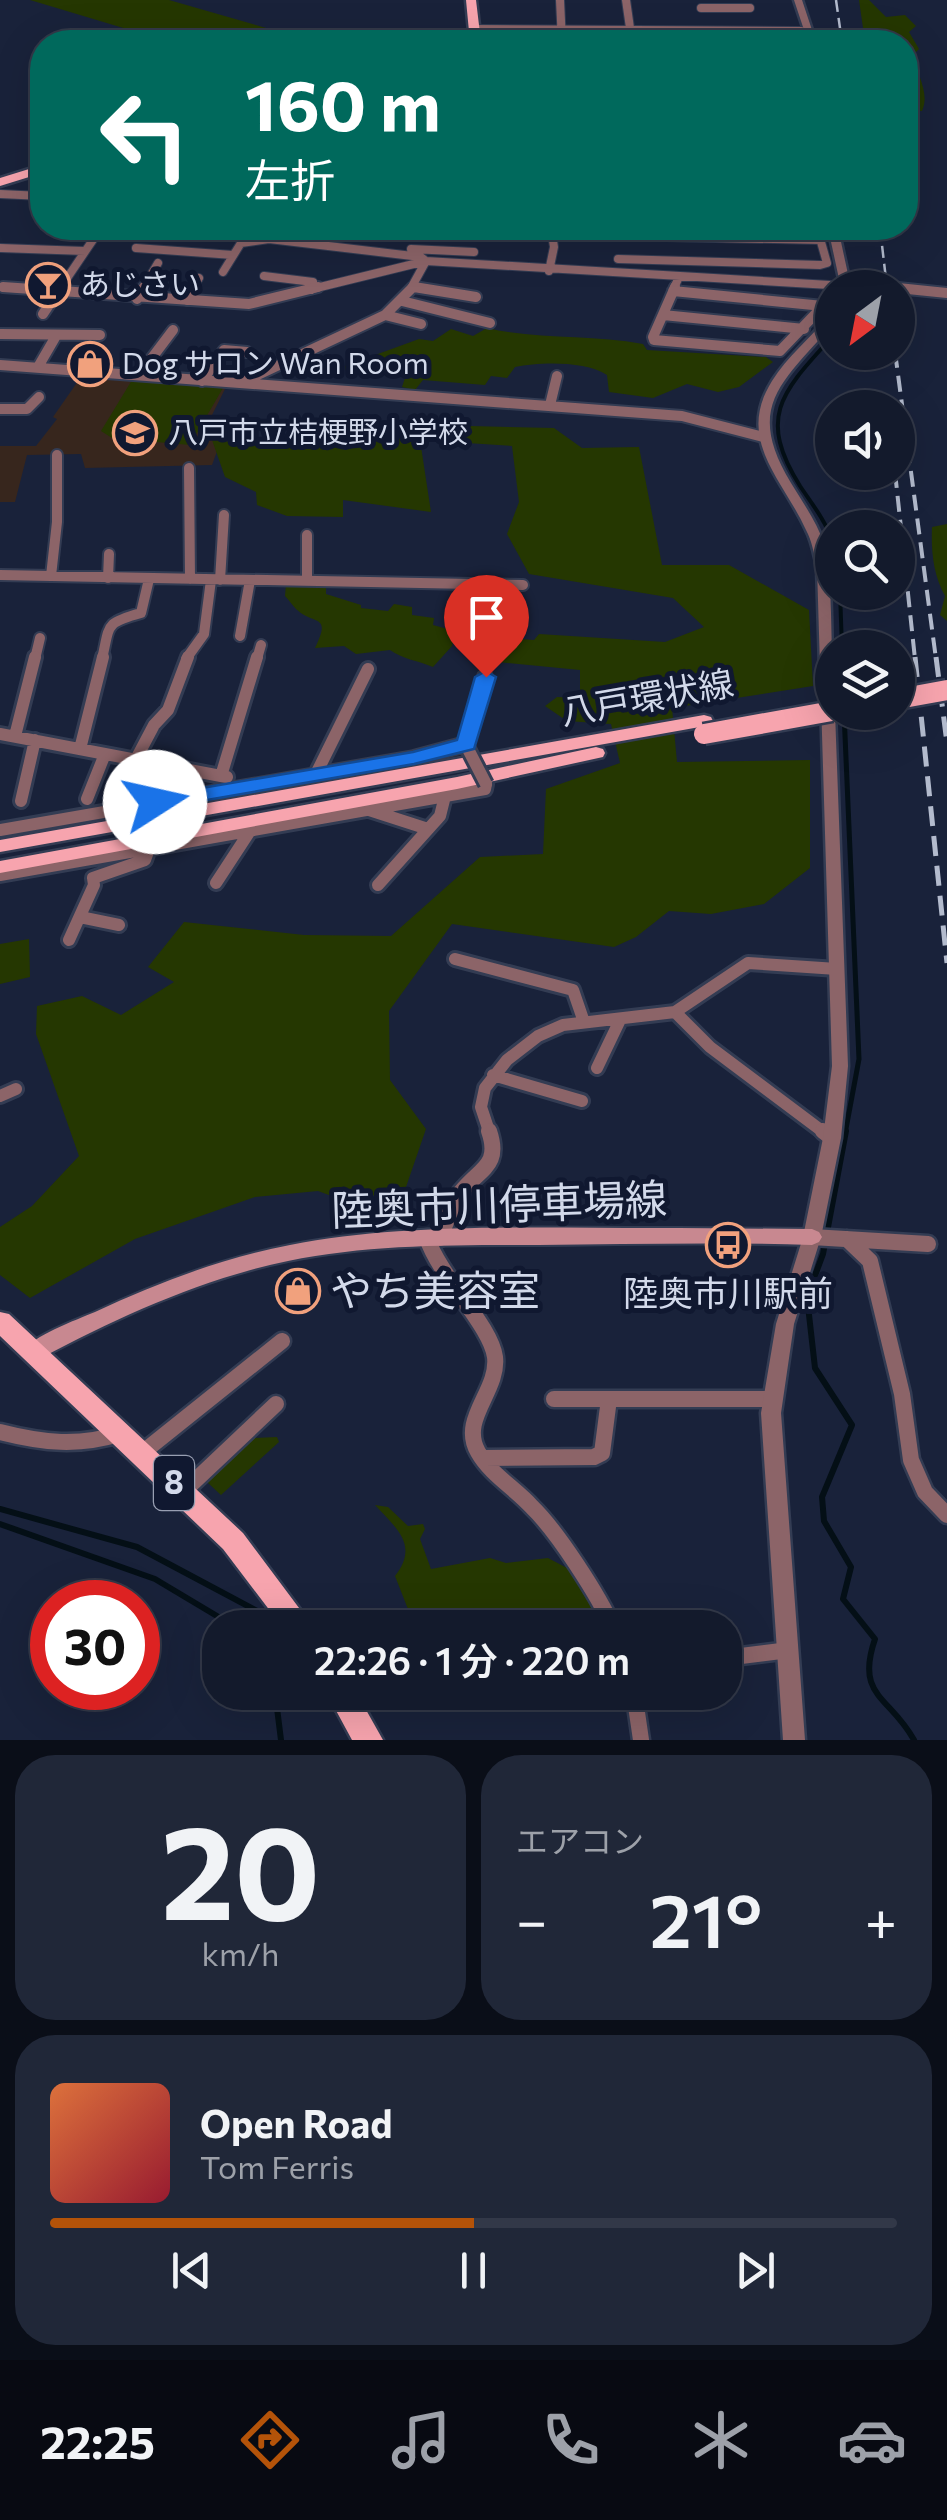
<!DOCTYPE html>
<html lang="ja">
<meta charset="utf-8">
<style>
body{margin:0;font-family:Commissioner,"Noto Sans JP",sans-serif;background:#202738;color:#f1f3f6;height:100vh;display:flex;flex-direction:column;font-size:38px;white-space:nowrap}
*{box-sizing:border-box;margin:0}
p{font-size:32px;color:#9da1a9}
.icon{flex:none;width:55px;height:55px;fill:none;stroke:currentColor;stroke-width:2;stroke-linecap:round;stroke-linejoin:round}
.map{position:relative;height:1740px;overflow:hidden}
.sheet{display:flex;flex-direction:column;gap:15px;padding:15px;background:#0a0e18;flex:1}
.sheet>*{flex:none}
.banner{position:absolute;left:30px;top:30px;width:888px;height:210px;border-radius:40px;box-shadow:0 10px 40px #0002,0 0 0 2px #323848;background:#00695c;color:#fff;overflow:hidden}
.needle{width:65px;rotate:212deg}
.controls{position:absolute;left:815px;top:270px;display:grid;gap:20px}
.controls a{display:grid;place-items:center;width:100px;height:100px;border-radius:50%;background:#131a2c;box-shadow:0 10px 40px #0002,0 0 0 2px #323848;font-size:50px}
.speed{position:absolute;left:30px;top:1580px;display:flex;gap:20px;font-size:50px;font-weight:700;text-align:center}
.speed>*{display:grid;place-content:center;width:130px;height:130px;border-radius:50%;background:#131a2c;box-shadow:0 10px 40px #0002,0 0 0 2px #323848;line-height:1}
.speed .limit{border:15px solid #d22;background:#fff;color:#111}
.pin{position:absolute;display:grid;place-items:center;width:85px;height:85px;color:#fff;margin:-102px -42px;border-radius:50% 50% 50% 0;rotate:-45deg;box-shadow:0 0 10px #0007}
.pin .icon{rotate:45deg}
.me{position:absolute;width:110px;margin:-55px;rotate:80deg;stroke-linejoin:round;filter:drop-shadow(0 0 8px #0008)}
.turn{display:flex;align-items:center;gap:35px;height:210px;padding:0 50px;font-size:45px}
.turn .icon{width:130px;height:130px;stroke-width:2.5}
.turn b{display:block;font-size:70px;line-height:85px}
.big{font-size:75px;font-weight:600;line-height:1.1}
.sheet .widget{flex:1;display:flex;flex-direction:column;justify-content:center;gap:15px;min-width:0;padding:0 35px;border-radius:40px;background:#202738}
.sheet .dial{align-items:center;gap:0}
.dial b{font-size:130px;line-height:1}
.song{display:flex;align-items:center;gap:30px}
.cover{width:120px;height:120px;border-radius:15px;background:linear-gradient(135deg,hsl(20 70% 55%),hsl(350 70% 35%))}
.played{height:10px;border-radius:5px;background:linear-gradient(90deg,#b45309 50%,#323848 50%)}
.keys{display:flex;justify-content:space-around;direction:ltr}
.heat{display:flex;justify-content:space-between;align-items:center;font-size:55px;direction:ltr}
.sheet .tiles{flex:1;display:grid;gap:15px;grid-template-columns:1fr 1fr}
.widget:last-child{grid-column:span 2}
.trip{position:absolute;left:202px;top:1610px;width:540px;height:100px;border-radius:40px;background:#131a2c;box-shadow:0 10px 40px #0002,0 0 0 2px #323848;font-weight:600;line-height:100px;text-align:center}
.tab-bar{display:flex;height:160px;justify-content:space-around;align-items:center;background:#080a12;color:#9da1a9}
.tab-bar .icon{width:70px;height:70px}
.tab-bar .active{color:#b45309}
.tab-bar b{font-size:45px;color:#f1f3f6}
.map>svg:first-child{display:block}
.education{fill:#37261d}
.green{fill:#253701}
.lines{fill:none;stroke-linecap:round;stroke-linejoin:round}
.stream-far2{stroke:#040f16;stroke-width:4}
.stream-far1{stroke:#040f16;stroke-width:5}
.stream{stroke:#040f16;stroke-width:6}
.minor-far3-casing{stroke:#333c53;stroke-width:10}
.minor-far2-casing{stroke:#333c53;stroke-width:14}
.minor-far1-casing{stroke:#333c53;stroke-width:18}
.minor-casing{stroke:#333c53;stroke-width:21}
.tertiary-casing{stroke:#333c53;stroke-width:5}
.secondary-casing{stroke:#333c53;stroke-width:4}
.primary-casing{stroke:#333c53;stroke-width:5}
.minor-far3{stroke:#8c6468;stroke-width:8}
.minor-far2{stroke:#8c6468;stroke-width:10}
.minor-far1{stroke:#8c6468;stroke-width:12}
.minor{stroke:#8c6468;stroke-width:16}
.tertiary{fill:#8c6468;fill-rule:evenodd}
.secondary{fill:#c88890;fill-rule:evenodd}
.primary{fill:#f7a4ae;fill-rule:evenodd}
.rail-far2{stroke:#b3bbcd;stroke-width:2.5;stroke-dasharray:12 6;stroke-linecap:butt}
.rail-far1{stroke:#b3bbcd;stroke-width:4;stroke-dasharray:16 8;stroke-linecap:butt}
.rail{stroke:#b3bbcd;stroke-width:5;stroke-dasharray:20 10;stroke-linecap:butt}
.minor-bridge-casing{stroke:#333c53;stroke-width:18;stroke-linecap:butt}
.primary-bridge-casing{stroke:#333c53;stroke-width:25;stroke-linecap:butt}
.minor-bridge{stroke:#8c6468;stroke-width:12}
.primary-bridge{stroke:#f7a4ae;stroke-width:20}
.route{fill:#1a73e8;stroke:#114b97;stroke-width:2.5}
.labels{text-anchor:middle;stroke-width:10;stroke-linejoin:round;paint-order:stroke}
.far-poi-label{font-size:30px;fill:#d2d9ea;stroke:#101830;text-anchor:start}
.shield{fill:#101830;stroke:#989fb2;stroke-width:2.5}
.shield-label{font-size:32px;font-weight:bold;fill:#d2d9ea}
.street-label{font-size:35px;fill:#d2d9ea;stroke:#101830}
.poi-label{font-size:35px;fill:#d2d9ea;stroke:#101830}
.near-street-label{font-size:42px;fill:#d2d9ea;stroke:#101830}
.near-poi-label{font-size:42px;fill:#d2d9ea;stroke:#101830;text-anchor:start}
</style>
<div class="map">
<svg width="947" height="1740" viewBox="0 0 947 1740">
<rect width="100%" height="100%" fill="#19223a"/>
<path class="education" d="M83,374L227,385L211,417L228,421L212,465L85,468L81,454L27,455L15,502H0V446H36L57,419L53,417Z"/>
<path class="green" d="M30,0H169L315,42H170Z
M859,0H869L886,17L905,15L916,26L909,32L919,49L915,53C914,73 931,91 922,111L905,110V42H865Z
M487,328C538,340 591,334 643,344L647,350L766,357L773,362L739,387L718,392L687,384L653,398L609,392L607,375C585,361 541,362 515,367L507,378L491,376L485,385L423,380L415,390L402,387L406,375L346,371L345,366L419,339L433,341L451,329L473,336Z
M132,380L223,388L190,445L112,438L101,431Z
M348,423L554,428L582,448L639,447L662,565H729L809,610L813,686L672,708L677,762L810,760V868L764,904L711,914L669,911L636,937L614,947L452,924L389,1011L390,1080L426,1129L406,1187L348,1202L318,1191L255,1197L135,1239L30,1298L0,1275V1227L32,1206L79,1156L36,1034L37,1006L82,996L121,1015L174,982L148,967L184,922L304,935L391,936L480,857L543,854L546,789L620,763L611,724L567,721L545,706L557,697L580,698V670L498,662L496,637L534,640L539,634L665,642L704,627L673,598L529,574L507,534L519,502L512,446L420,440L431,512L343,500V517L287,516L257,505L256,492L225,477L212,440L297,448Z
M947,524V621L940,615L945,596C933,574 931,551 932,527Z
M286,584L326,586V594L361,605V608L388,611L394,604L412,607V615L434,618L433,625L455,631L452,646L433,667C419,661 402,659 390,650L356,654L344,646L315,648C332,613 314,626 296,609C292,605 289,600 285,596Z
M29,939L30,977L0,984V944Z
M277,1437L279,1442L221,1495L207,1482L254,1438Z
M375,1505L388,1507L408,1526L423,1524L425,1529L420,1539L431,1569L490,1558L506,1563L548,1558L567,1568L593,1601L598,1618L568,1628L415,1627L395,1576C419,1545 397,1529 375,1505Z"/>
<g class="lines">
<path class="stream-far2" d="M832,337C783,391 756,416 800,486C812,504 825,520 832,540
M840,592L842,648"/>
<path class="stream-far1" d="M844,712L859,1059L845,1134"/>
<path class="stream" d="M846,1131L823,1254L807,1297L815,1368L852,1425L822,1497L824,1521L851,1567L843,1599L875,1639C855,1697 890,1696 914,1740
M0,1509L137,1547L259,1612L253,1628
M0,1524L155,1579L237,1628
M275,1692L281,1740"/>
<defs>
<path id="minor-far3" d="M560,0L562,42
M626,0L632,42
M701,8H750
M474,29L801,31
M0,194L42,196
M264,228L269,239L421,257L426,261L410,290
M418,228L471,230
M189,229L265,230
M617,236L821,240
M0,248L85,251
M136,248L233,255
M411,249L474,252
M618,259L820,265L827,263L817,228
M549,271L554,247L551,228
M223,272L241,243L269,239
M264,276L313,282L311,290
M0,287L40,290
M413,287L430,290
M898,288L915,290
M59,290L101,228
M142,290L158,263
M192,290L199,278
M308,290L426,261L881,288
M673,290L679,277"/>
<path id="minor-far2" d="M3,287L249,304L318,287
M414,287L476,297
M868,287L881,288
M898,288L947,293
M673,291L823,306L780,351L654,340L653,337L675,287
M137,299L144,287
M186,300L194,287
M402,301L490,323
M43,314L61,287
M385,315L421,324
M663,315L804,329
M0,334L100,335
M0,365L682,416L763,437
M38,367L56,336
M139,375L173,330
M202,381L224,350L247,352
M243,382L385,315L413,287
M550,405L557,376
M0,409H27L39,397
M189,468L190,579
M307,535V581
M0,575L523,585
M51,576L57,522V455
M108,578L109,554
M220,580L224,515
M240,636L250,580
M35,659L40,638
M102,659C110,625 104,623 141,613L149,579
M186,659L204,634L211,580
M257,659L261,645"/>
<path id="minor-far1" d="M0,734L221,776
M15,736L35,657
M466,744L485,677
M80,749L103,657
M135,761L154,725L168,710L188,657
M316,774L368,669
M227,777L221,776L257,657
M126,797L139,761
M87,799L105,754
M21,801L35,740
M366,809L428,829
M0,830L414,758L466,744L468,749
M0,875L485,789L486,784
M216,883L250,831
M378,885L440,816L445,796
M80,917L119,925
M69,940L94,885L93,878L145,860L149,849
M455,959L573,990L584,1022
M675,1012L710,1047L826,1134
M597,1068L620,1020
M493,1075L582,1101
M0,1096L16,1089
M490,1134L481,1107L485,1088L507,1060L538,1036L563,1025L675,1012L748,963L837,969"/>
<path id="minor" d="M823,1131L832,1138
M812,1237L928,1244
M427,1238C440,1277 491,1326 495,1357C499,1391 459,1419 478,1452C491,1475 515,1488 532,1507C557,1531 599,1596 613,1628
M440,1238C446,1223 451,1205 461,1192C480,1168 501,1166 489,1131
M847,1239L870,1261L902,1394L911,1460L925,1492L947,1515
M554,1399H773
M0,1432C43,1443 79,1447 122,1433
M142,1453L282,1341
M484,1458L594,1457L602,1453L609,1399
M183,1492L276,1404
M725,1658L789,1650
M634,1692L641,1740"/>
<path id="tertiary" d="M794,0H802L816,42H808Z
M828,228H838L851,288H841Z
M832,316V325C783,382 744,406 791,483C803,503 817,522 824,544C831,566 830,589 831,613C832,646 832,679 832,712H835L848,1066L841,1138L821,1237L794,1324L781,1413L805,1740H783L761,1413L776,1324L803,1237L823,1138L832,1066L817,567C814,554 812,541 806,530C783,479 735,440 772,381C787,357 810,338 828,317Z"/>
<path id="secondary" d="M679,1228L812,1229L819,1232L822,1237L819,1242L812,1245C721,1242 629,1244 538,1245C455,1245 370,1244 288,1261C201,1279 119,1317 41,1358L33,1360L25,1358L22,1352C32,1336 76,1320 95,1312C157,1283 222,1258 290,1245C412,1221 554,1229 679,1228Z"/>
<path id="primary" d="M466,0H476L481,42H470Z
M42,165V173L0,186V178Z
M704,715L711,717L713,721L711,725L0,852V840Z
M596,747L603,749L605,753L603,757L457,789L0,873V861L457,777Z
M0,1312L9,1314L243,1533L314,1628H283L223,1549L0,1336Z
M326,1692H356L383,1740H352Z"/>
</defs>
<use href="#minor-far3" class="minor-far3-casing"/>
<use href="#minor-far2" class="minor-far2-casing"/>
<use href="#minor-far1" class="minor-far1-casing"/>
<use href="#minor" class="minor-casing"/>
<use href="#tertiary" class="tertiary-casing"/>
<use href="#secondary" class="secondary-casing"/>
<use href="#primary" class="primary-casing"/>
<use href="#minor-far3" class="minor-far3"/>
<use href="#minor-far2" class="minor-far2"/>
<use href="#minor-far1" class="minor-far1"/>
<use href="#minor" class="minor"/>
<use href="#tertiary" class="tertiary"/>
<use href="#secondary" class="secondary"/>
<use href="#primary" class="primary"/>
<path class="rail-far2" d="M836,0L842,42
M880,228L887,288"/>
<path class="rail-far1" d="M895,352L936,659
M895,472L915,659"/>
<path class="rail" d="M915,657L947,963
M936,657L947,743"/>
<defs>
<path id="minor-bridge" d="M468,749L486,784"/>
<path id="primary-bridge" d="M898,699L947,690
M704,734L832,711"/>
</defs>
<use href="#minor-bridge" class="minor-bridge-casing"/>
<use href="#primary-bridge" class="primary-bridge-casing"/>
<use href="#minor-bridge" class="minor-bridge"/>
<use href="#primary-bridge" class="primary-bridge"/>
</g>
<path class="route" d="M486,671L496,677L474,749L414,764L155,809L144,802L155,796L413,752L457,740L475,677Z"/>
<defs>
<symbol id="bar-ring" viewBox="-11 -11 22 22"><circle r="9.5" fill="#101830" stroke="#f1a17d" stroke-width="1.5"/><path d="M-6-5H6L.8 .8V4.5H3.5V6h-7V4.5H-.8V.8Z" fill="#f1a17d"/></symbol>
<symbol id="shop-ring" viewBox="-11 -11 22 22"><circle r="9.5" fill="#101830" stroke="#f1a17d" stroke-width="1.5"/><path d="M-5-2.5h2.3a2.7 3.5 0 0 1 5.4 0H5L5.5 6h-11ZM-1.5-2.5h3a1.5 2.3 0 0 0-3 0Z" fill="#f1a17d"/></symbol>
<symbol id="school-ring" viewBox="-11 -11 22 22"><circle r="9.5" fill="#101830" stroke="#f1a17d" stroke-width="1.5"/><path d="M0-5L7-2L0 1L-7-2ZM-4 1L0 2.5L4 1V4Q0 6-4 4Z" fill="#f1a17d"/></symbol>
<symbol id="bus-ring" viewBox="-11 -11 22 22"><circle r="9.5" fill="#101830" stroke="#f1a17d" stroke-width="1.5"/><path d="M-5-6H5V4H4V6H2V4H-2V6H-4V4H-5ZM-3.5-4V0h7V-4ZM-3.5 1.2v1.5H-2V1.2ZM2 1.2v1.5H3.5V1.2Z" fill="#f1a17d"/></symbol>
</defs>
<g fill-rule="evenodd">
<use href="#bar-ring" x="23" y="260" width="50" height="50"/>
<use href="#shop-ring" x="65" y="339" width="50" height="50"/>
<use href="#school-ring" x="110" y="408" width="50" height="50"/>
<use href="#bus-ring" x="703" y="1220" width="50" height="50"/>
<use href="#shop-ring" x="273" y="1266" width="50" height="50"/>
</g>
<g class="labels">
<g class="far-poi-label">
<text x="80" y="295">あじさい</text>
<text x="122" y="374">Dog サロン Wan Room</text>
<text x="168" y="443">八戸市立桔梗野小学校</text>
</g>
<rect class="shield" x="154" y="1456" width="40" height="54" rx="8"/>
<g class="shield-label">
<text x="174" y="1494">8</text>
</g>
<g class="street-label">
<text transform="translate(647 698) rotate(-10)" y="12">八戸環状線</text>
</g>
<g class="poi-label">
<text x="728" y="1306">陸奥市川駅前</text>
</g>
<g class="near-street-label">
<text transform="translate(499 1205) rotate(-2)" y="15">陸奥市川停車場線</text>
</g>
<g class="near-poi-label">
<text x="330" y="1306">やち美容室</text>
</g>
</g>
</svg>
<div class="controls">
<a><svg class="needle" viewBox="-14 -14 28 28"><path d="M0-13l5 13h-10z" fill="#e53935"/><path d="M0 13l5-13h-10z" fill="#9da1a9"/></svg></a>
<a><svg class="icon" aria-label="sound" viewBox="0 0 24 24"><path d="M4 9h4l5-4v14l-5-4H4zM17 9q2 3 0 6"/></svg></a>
<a><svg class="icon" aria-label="search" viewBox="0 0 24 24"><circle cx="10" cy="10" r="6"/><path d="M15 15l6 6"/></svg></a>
<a><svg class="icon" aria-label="layers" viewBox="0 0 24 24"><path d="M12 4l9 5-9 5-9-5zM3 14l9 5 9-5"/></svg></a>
</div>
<div class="speed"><div class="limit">30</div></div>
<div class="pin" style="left:486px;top:677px;background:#d93025"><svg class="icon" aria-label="arrive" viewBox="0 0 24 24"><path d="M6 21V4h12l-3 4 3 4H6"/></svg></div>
<svg class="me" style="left:155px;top:802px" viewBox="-20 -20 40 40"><circle r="19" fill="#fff"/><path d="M0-13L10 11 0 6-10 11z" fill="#1a73e8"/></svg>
<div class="trip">22:26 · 1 分 · 220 m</div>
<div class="banner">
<div class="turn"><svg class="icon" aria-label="left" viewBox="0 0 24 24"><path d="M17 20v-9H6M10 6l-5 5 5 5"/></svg><div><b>160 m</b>左折</div></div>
</div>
</div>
<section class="sheet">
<div class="tiles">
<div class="widget dial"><b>20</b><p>km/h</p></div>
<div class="widget"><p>エアコン</p>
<div class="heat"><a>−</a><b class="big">21°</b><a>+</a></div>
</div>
<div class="widget">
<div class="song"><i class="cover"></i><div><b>Open Road</b><p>Tom Ferris</p></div></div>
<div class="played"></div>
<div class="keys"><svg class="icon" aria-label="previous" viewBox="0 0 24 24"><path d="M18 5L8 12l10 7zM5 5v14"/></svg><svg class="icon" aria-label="pause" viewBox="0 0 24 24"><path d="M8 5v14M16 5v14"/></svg><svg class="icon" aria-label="next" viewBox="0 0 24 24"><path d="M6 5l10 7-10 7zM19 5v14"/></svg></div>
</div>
</div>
</section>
<nav class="tab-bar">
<b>22:25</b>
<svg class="icon active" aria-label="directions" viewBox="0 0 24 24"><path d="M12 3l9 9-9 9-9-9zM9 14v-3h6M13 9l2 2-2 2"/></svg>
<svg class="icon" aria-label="music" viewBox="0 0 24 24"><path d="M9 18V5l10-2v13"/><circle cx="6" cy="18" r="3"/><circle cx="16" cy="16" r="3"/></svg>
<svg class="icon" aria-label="phone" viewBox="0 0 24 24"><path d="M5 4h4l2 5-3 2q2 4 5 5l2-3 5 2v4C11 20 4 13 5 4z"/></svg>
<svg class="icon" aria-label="climate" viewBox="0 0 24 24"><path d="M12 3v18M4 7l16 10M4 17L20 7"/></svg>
<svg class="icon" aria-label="car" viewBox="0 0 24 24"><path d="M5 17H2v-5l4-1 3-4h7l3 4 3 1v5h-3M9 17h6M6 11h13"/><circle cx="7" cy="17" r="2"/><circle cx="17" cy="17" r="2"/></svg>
</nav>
